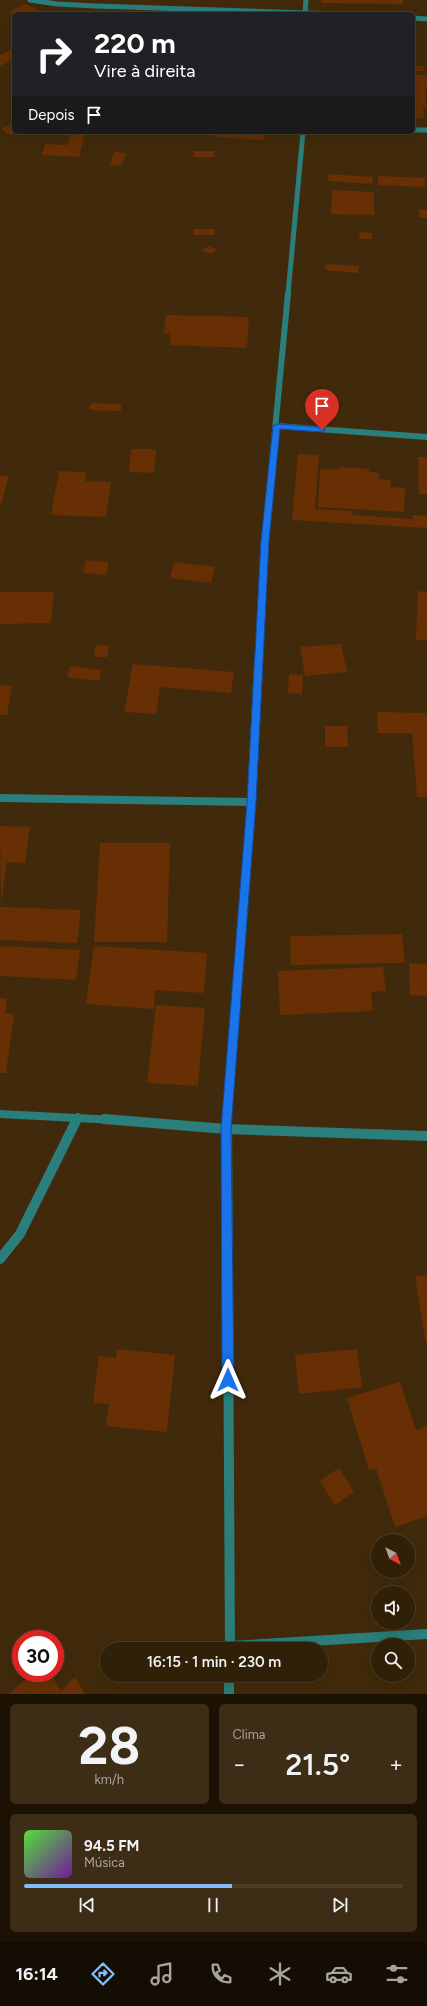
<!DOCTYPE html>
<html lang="pt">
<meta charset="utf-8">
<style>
body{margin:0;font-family:Figtree,sans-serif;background:#3d2d16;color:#f1f3f6;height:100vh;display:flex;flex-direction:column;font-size:15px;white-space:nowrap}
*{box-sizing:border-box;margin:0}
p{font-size:13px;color:#a8a39c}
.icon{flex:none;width:22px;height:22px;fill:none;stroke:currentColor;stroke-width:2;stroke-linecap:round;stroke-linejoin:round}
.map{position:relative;height:1694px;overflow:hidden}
.side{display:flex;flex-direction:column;gap:10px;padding:10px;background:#1b1204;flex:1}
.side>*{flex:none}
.hud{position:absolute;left:12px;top:12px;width:403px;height:122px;border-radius:6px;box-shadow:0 4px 16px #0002,0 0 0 1px #4c3e29;background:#202124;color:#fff;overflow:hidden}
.needle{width:26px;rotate:139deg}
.fabs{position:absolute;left:371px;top:1534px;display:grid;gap:8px}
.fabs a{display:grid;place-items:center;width:44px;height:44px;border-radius:50%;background:#312008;box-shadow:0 4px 16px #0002,0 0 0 1px #4c3e29;font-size:20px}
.speed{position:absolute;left:12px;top:1630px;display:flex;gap:8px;font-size:20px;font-weight:700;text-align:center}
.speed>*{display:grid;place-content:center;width:52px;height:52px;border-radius:50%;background:#312008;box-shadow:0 4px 16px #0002,0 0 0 1px #4c3e29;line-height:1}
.speed .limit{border:6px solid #d22;background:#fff;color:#111}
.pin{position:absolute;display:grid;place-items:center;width:34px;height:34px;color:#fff;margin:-41px -17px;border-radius:50% 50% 50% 0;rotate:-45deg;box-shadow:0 0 4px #0007}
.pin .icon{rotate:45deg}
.me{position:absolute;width:44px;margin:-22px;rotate:0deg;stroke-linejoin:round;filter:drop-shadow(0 0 3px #0008)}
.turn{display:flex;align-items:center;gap:14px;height:84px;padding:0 16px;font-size:18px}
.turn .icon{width:52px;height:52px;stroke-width:2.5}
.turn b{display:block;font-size:28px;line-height:34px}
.then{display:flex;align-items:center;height:38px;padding:0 16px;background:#0003;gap:8px;font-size:15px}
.big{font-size:30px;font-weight:600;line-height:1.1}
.side .tile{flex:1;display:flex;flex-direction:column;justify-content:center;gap:6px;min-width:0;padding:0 14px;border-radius:6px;background:#3d2d16}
.side .dial{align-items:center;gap:0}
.dial b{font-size:52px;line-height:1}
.song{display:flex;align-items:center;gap:12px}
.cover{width:48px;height:48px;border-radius:6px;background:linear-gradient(135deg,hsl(110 70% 55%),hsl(280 70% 35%))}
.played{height:4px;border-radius:2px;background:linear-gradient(90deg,#82bcfa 55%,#4c3e29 55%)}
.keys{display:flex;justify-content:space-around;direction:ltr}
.heat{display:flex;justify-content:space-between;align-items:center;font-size:22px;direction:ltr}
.side .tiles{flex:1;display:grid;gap:10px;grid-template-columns:1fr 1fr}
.tile:last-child{grid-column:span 2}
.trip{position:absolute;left:100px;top:1642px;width:228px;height:40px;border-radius:20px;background:#312008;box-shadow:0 4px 16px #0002,0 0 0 1px #4c3e29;font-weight:600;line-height:40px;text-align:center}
.tab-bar{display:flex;height:64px;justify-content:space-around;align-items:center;background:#140d03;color:#a8a39c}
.tab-bar .icon{width:28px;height:28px}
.tab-bar .active{color:#82bcfa}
.tab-bar b{font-size:18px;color:#f1f3f6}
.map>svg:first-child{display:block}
.building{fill:#672f03}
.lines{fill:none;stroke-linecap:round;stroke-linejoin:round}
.minor-far3{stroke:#2a7e7b;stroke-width:5}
.minor-far2{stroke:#2a7e7b;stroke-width:6}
.minor-far1{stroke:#2a7e7b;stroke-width:8}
.minor{stroke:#2a7e7b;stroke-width:10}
.route{fill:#1a73e8;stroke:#114b97}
</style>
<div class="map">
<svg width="427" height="1694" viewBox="0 0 427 1694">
<rect width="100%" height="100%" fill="#412a0b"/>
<path class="building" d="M321,0H403V4L321,3Z
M25,4L48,14H14L9,12Z
M14,48V59L0,66V55Z
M414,66H423L425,71H416Z
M413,75H427V88H425L427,108H423L424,118H413Z
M14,123V132H17L10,135L1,129Z
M71,132L85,133L79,157L42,155L45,144L68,145Z
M215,132H265L264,140L214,137Z
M194,151H214V157H194Z
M114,152L126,153L121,166L110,165Z
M329,174L373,177L372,184L328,181Z
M378,176L425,178V187L378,185Z
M332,190L374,192V215L331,214Z
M419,209L427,210V218L419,217Z
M194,229H214V235H194Z
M360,232L372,233V239H359Z
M209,246L217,250L210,254L202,250Z
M326,264L359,266L358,273L325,270Z
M166,315L249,317L247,348L170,345L171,333H164Z
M91,403L121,404V411L89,410Z
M131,449H156L154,473L129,472Z
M298,454L319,455L315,509L353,511L352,515L413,519V515L427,516V528L292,520Z
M418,457H427V494H419Z
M340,467L369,469V472L379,473V479L390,480V487L405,488L404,512L318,507L320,469L340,470Z
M59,471L86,472L85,481L111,482L106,517L51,515Z
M0,476H9L1,505H0Z
M86,560L109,562L106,575L83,573Z
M174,562L215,567L211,583L170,578Z
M418,591L427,592V641L416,640Z
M0,592H54L51,623L0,624Z
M341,644L347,672L305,676L300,647Z
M96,645L109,646L107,657H94Z
M133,664L234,672L231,693L160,687L156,714L124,712Z
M70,666L101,670L99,681L67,677Z
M289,674L303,675L302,694L288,693Z
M0,685L12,686L7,715H0Z
M377,712L427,713V797H417L412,733H378Z
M325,726H347L348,747H325Z
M0,826L30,827L25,863L7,862L1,903Z
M100,843H170L167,942H94Z
M0,907L81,910L77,943L0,940Z
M402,934L405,963L291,965L290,936Z
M0,946L80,950L76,980L0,976Z
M94,946L207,953L204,993L155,990L154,1009L86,1004Z
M409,963L427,964V996L410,995Z
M383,967L386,991L371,992L373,1011L280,1015L278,971Z
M0,998H7L5,1013L14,1014L6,1073H0Z
M156,1005L205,1008L198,1086L147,1083Z
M427,1275V1343H426L415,1276Z
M117,1349L175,1355L167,1432L106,1426L109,1404L93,1403L99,1356L116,1358Z
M357,1349L362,1387L299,1394L295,1355Z
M400,1382L416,1430L427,1426V1516L395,1527L376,1468L369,1470L347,1398Z
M339,1468L354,1492L335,1505L320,1481Z
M33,1673H50L61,1691L75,1677L85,1694H9Z"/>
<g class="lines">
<path class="minor-far3" d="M30,0L57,4L96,6L336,14
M305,14L306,0
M413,18L427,19
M413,130H427
M288,294L303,132"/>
<path class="minor-far2" d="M277,426L427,437
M258,661L263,556L288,293"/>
<path class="minor-far1" d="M0,798L251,802
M0,1114L116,1120
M76,1120L78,1117
M227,1120L251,802L258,660"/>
<path class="minor" d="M104,1119L226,1129L427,1136
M227,1119L230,1649
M0,1259L20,1234L77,1119
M230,1646L427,1634
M229,1675V1694"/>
</g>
<path class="route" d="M277,424L322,427L325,430L322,432L280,429L269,541L256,802L231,1129L234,1380L232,1384L228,1385L224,1384L222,1380L221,1129L247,802L261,541L273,426Z"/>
</svg>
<div class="fabs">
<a><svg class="needle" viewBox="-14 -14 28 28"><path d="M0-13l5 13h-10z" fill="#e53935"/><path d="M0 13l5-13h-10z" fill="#a8a39c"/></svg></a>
<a><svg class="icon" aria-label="sound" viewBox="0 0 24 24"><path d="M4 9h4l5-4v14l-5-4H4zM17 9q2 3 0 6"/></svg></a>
<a><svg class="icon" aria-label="search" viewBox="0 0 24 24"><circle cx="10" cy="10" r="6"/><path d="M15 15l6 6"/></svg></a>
</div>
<div class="speed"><div class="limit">30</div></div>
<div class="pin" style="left:322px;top:430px;background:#d93025"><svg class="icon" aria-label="arrive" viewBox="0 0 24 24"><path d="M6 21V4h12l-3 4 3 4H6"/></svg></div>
<svg class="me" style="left:228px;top:1380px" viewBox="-20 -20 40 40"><path d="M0-17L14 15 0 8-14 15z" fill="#1a73e8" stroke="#fff" stroke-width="4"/></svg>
<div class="trip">16:15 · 1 min · 230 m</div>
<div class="hud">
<div class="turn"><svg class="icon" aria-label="right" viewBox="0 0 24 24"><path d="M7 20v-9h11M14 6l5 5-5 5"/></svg><div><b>220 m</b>Vire à direita</div></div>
<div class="then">Depois<svg class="icon" aria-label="arrive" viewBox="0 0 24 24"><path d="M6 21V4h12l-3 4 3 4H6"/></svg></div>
</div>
</div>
<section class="side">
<div class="tiles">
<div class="tile dial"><b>28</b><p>km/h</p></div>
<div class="tile"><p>Clima</p>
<div class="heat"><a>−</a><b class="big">21.5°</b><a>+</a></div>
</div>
<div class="tile">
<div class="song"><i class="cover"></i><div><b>94.5 FM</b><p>Música</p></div></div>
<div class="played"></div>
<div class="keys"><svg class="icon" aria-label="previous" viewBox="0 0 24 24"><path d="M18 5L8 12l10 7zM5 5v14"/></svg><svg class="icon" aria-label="pause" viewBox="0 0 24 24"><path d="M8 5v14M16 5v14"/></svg><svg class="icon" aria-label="next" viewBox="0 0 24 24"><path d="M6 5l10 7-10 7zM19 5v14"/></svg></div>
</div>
</div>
</section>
<nav class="tab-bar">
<b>16:14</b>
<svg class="icon active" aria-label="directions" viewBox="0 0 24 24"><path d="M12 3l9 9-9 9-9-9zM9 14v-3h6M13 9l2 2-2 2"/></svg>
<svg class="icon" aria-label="music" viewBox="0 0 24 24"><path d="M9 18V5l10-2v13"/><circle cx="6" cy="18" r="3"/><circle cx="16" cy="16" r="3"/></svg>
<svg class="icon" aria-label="phone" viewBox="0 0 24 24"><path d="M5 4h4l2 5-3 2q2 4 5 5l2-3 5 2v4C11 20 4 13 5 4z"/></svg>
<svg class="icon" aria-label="climate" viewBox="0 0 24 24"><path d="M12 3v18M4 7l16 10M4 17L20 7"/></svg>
<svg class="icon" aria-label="car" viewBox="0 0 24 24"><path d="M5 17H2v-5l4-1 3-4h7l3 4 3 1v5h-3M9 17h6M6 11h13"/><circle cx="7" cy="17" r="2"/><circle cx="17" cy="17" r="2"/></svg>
<svg class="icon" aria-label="filters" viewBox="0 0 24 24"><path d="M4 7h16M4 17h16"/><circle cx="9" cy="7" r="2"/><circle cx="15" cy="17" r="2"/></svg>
</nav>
